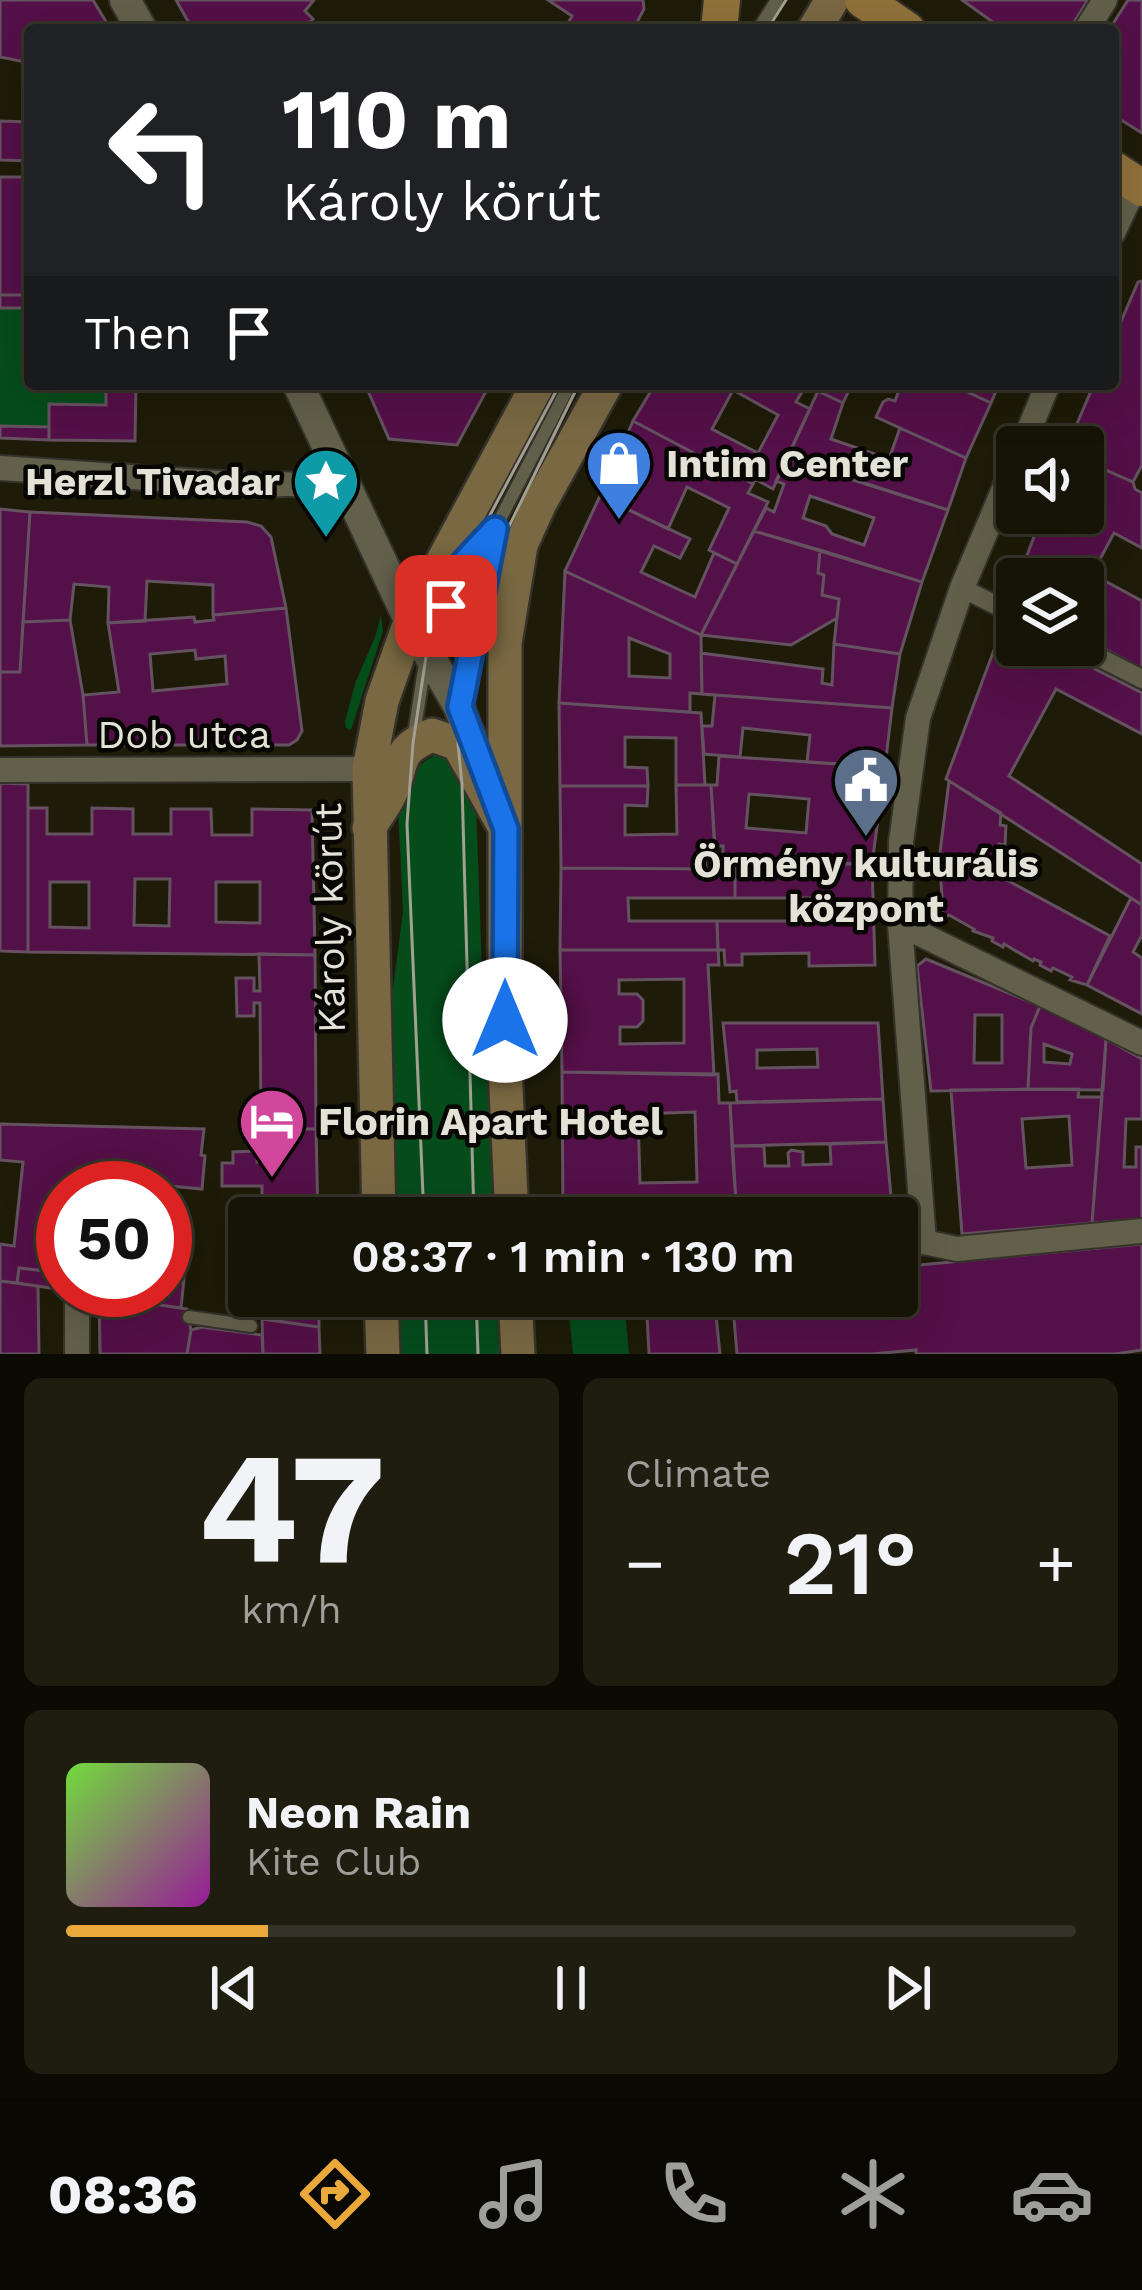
<!DOCTYPE html>
<meta charset="utf-8">
<style>
body{margin:0;font-family:"Work Sans",sans-serif;background:#1f1d10;color:#f1f3f6;height:100vh;display:flex;flex-direction:column;font-size:45px;white-space:nowrap}
*{box-sizing:border-box;margin:0}
p{font-size:39px;color:#9e9e9b}
.icon{flex:none;width:66px;height:66px;fill:none;stroke:currentColor;stroke-width:2;stroke-linecap:round;stroke-linejoin:round}
.map{position:relative;height:1354px;overflow:hidden}
.details{display:flex;flex-direction:column;gap:24px;padding:24px;background:#0c0b03;flex:1}
.details>*{flex:none}
.hud{position:absolute;left:24px;top:24px;width:1095px;height:366px;border-radius:12px;box-shadow:0 12px 48px #0002,0 0 0 3px #353328;background:#202124;color:#fff;overflow:hidden}
.tools{position:absolute;left:996px;top:426px;display:grid;gap:24px}
.tools a{display:grid;place-items:center;width:108px;height:108px;border-radius:12px;background:#161406;box-shadow:0 12px 48px #0002,0 0 0 3px #353328;font-size:60px}
.speed{position:absolute;left:36px;top:1161px;display:flex;gap:24px;font-size:60px;font-weight:700;text-align:center}
.speed>*{display:grid;place-content:center;width:156px;height:156px;border-radius:50%;background:#161406;box-shadow:0 12px 48px #0002,0 0 0 3px #353328;line-height:1}
.speed .limit{border:18px solid #d22;background:#fff;color:#111}
.pin{position:absolute;display:grid;place-items:center;width:102px;height:102px;color:#fff;margin:-51px;border-radius:24px;box-shadow:0 6px 18px #0006}
.me{position:absolute;width:132px;margin:-66px;rotate:0deg;stroke-linejoin:round;filter:drop-shadow(0 0 9px #0008)}
.turn{display:flex;align-items:center;gap:42px;height:252px;padding:0 60px;font-size:54px}
.turn .icon{width:156px;height:156px;stroke-width:2.5}
.turn b{display:block;font-size:84px;line-height:102px}
.then{display:flex;align-items:center;height:114px;padding:0 60px;background:#0003;gap:24px;font-size:45px}
.big{font-size:90px;font-weight:600;line-height:1.1}
.details .widget{flex:1;display:flex;flex-direction:column;justify-content:center;gap:18px;min-width:0;padding:0 42px;border-radius:18px;background:#1f1d10}
.details .dial{align-items:center;gap:0}
.dial b{font-size:156px;line-height:1}
.song{display:flex;align-items:center;gap:36px}
.cover{width:144px;height:144px;border-radius:18px;background:linear-gradient(135deg,hsl(100 70% 55%),hsl(300 70% 35%))}
.played{height:12px;border-radius:6px;background:linear-gradient(90deg,#eca93b 20%,#353328 20%)}
.keys{display:flex;justify-content:space-around;direction:ltr}
.heat{display:flex;justify-content:space-between;align-items:center;font-size:66px;direction:ltr}
.details .tiles{flex:1;display:grid;gap:24px;grid-template-columns:1fr 1fr}
.widget:last-child{grid-column:span 2}
.trip{position:absolute;left:228px;top:1197px;width:690px;height:120px;border-radius:12px;background:#161406;box-shadow:0 12px 48px #0002,0 0 0 3px #353328;font-weight:600;line-height:120px;text-align:center}
.dock{display:flex;height:192px;justify-content:space-around;align-items:center;background:#090802;color:#9e9e9b}
.dock .icon{width:84px;height:84px}
.dock .active{color:#eca93b}
.dock b{font-size:54px;color:#f1f3f6}
.map>svg:first-child{display:block}
.green{fill:#054c1b}
.building{fill:#541048;stroke:#655260;stroke-width:3;fill-rule:evenodd}
.lines{fill:none;stroke-linecap:round;stroke-linejoin:round}
.service-casing{stroke:#35322b;stroke-width:16}
.pedestrian-casing{stroke:#35322b;stroke-width:22}
.minor-casing{stroke:#35322b;stroke-width:28}
.tertiary-casing{stroke:#35322b;stroke-width:34}
.secondary-casing{stroke:#35322b;stroke-width:38}
.primary-casing{stroke:#35322b;stroke-width:40}
.service{stroke:#625f4a;stroke-width:12}
.pedestrian{stroke:#625f4a;stroke-width:18}
.minor{stroke:#625f4a;stroke-width:24}
.tertiary{stroke:#625f4a;stroke-width:30}
.secondary{stroke:#796842;stroke-width:33}
.primary{stroke:#90713a;stroke-width:36}
.tram{stroke:#a2a092;stroke-width:3}
.route-casing{stroke:#114b97;stroke-width:30}
.route{stroke:#1a73e8;stroke-width:21}
.labels{text-anchor:middle;stroke-width:9;stroke-linejoin:round;paint-order:stroke}
.poi-label{font-size:39px;font-weight:bold;fill:#e4e2d6;stroke:#070602;text-anchor:start}
.street-label{font-size:39px;fill:#e4e2d6;stroke:#070602}
</style>
<div class="map">
<svg width="1142" height="1354" viewBox="0 0 1142 1354">
<rect width="100%" height="100%" fill="#1e1b08"/>
<path class="green" d="M0,308H30V384H106V405L50,404L49,427L0,426Z
M381,615L383,631L351,730L346,728L345,721L356,681L375,637Z
M440,752L453,767L476,802L482,971L495,1136L505,1218H395L389,1019L403,912L398,807L400,785L425,761Z
M397,1296H506L508,1354H398Z
M624,1298L629,1354H573L568,1304Z"/>
<path class="building" d="M0,0H93L111,30H30V63L0,57Z
M176,0H314L305,11L313,19L302,30H193Z
M548,0H643L644,9L633,30H564L572,16Z
M962,0H1088L1069,30H1004Z
M1128,0H1142V133L1113,115V30H1109Z
M0,121L30,122V161L0,160Z
M0,177H30V295H0Z
M1142,281V465L1133,482L1083,460V447H1067L1094,384H1113V340L1138,282Z
M0,295H30V308H0Z
M106,384H136L135,441L49,440V404L106,405Z
M365,384H420L421,386L434,387L438,384H490L457,445L389,439Z
M655,384H786L802,392L796,402L810,409L773,489L755,479L753,484L633,421ZM733,390L778,415L758,453L712,429Z
M821,384H852L843,403L818,391Z
M885,384H950L991,403L966,458L876,417L883,402L888,399L895,401L899,390Z
M950,384H999L991,403Z
M818,391L843,403L831,439L889,459L900,428L966,458L948,510L799,463L803,453L791,449Z
M633,421L753,484L748,493L768,502L737,564L709,550L729,508L687,487L668,529L600,496Z
M0,426L49,427V440L0,438Z
M787,458L948,510L922,582L754,531L766,508L774,512L784,484L776,481ZM810,496L874,518L864,545L832,534L826,526L803,518Z
M1083,460L1133,482L1135,489L1142,493V548L1114,533L1092,574L1142,601V669L1083,637V579H1018L1043,513H1083Z
M600,496L690,539L680,558L654,546L641,572L695,597L714,553L737,564L701,635L565,571Z
M0,509L30,512L20,672H0Z
M30,512L247,522L261,526L271,537L286,608L213,615V585L147,581L145,621L108,623L109,587L74,584L70,620L23,622Z
M754,531L820,550L818,573L824,575L822,595L839,599L837,618L791,645L701,635Z
M820,550L922,582L900,654L834,644L839,599L822,595L824,575L818,573Z
M565,571L701,635L702,694L690,693V712L559,703ZM629,638L670,654V678L629,676Z
M286,608L302,731L297,740L289,745H87L83,695L119,692L108,623L194,617L195,622L214,620L213,615ZM195,650L196,659L225,656L227,684L153,691L150,654Z
M70,620L83,695L87,745L0,746V672H20L23,622Z
M1004,623L1017,629V645H1048L1142,693V734L1056,689L1009,776L1142,864V905L946,779Z
M834,644L900,654L892,708L702,694L701,653L823,669L822,683L832,685Z
M715,695L892,708L885,767L807,762L810,735L743,728L740,757L704,754L702,726H712Z
M559,703L701,713L705,785H676V738L625,737V767L647,768L648,786H560Z
M719,756L885,767L872,864L723,862V846H715L711,785H717ZM749,794L809,799L806,833L746,828Z
M949,781L1001,813L1000,825L1006,826L1005,845L999,844L997,863L994,862L992,872L939,860Z
M0,783L28,784V952L0,951Z
M676,785H711L715,855L705,856L706,869L561,868L560,786H648L647,806L625,805V835L677,834Z
M28,808H47V834H92V808L133,809V834H171V809H211L212,835H252V809L312,810L315,955L28,952ZM135,879H170L169,926L134,925ZM50,882H89V928L50,927ZM216,882H260V923L216,922Z
M939,860L992,872L1110,936L1087,985L1070,980L1072,977L1053,968L1051,971L1040,965L1041,962L1034,959L1033,961L1004,944L1003,947L992,941L993,938L973,931L974,929L949,915L946,917L940,909L943,907Z
M717,862H735V898H628L629,921H717L718,950H560L561,868L717,869Z
M735,862L823,864L822,870H832V864H872L875,965L809,966V953L742,954V965H725L724,950H718L717,921H812V898H735Z
M1131,898L1142,905V935L1133,952L1142,958V1014L1087,985Z
M560,950H718L719,965H708L714,1075L562,1072ZM684,979V1043L620,1044V1027H637L643,1021V1000L637,994H619V980Z
M259,954L315,955L316,1129H261L260,1003H254V1016H237L236,978H254V991H260Z
M926,959L1040,1006L1031,1028L1028,1089L931,1091L917,966ZM975,1015H1002V1063H974Z
M1040,1006L1106,1039L1103,1090L1028,1089L1031,1028ZM1044,1044L1072,1054L1070,1064L1044,1062Z
M723,1023H878L883,1099L737,1102L736,1091L730,1092ZM817,1049L818,1067L757,1068V1050Z
M1106,1039L1142,1059V1119H1126L1124,1167H1136V1147H1142V1219L1092,1223Z
M562,1072L718,1074L719,1103H730L737,1218H563ZM695,1112L697,1182L640,1183L638,1114Z
M1079,1089L1078,1097H1102L1092,1223L962,1234L951,1090ZM1069,1116L1072,1165L1026,1168L1022,1119Z
M883,1099L886,1142L732,1146L730,1103Z
M0,1124L204,1129L201,1155L205,1156L202,1189L96,1179V1188H63V1273L19,1268L17,1283L0,1281V1244L14,1246L23,1162L0,1160Z
M261,1129H316L318,1218H255V1199L262,1198V1186H222V1163H233V1152L257,1151V1162H261Z
M886,1142L893,1218H737L732,1146H764L765,1166H789L788,1153L791,1150L803,1152V1165L831,1164L830,1144Z
M1142,1244V1350L1115,1354H916V1350L872,1354H737L732,1296H897V1267Z
M165,1247L187,1249L181,1308L118,1299L119,1290H165Z
M19,1268L63,1273V1290L17,1283Z
M0,1281L38,1286L39,1354H0Z
M99,1296L187,1309L191,1330L187,1354H100Z
M257,1296H319V1327L257,1318Z
M646,1296H714L720,1354H649Z
M262,1319L319,1327L320,1354H263Z
M202,1327L262,1335L263,1354H187L191,1330Z"/>
<g class="lines">
<defs>
<path id="service" d="M758,30L777,0
M461,697L495,529L570,384
M413,741L427,650L465,562L495,530
M77,1302L99,1305
M189,1317L251,1326"/>
<path id="pedestrian" d="M962,588L1017,616
M1075,645L1142,679"/>
<path id="minor" d="M1086,30L1105,0
M1113,233L1136,184
M1022,447L1048,384
M0,468L263,486C294,481 321,486 350,498
M0,770L369,769
M900,924L1142,1043
M924,1242L900,924L901,842L918,718L962,588L1017,458
M897,1244L924,1242L957,1249L1142,1231
M77,1302V1354"/>
<path id="tertiary" d="M125,0L142,30
M298,384L410,622L459,707L482,768"/>
<path id="secondary" d="M814,30L832,0
M369,828C376,817 384,806 390,794C405,763 393,751 432,735L458,744L505,828
M379,1218L369,769L382,701L410,622L538,384
M512,1218L505,1068V643L521,545L540,503L606,384
M381,1296L383,1354
M515,1296L518,1354"/>
<path id="primary" d="M863,0L907,30
M719,30L722,0
M1113,169L1142,188"/>
</defs>
<use href="#service" class="service-casing"/>
<use href="#pedestrian" class="pedestrian-casing"/>
<use href="#minor" class="minor-casing"/>
<use href="#tertiary" class="tertiary-casing"/>
<use href="#secondary" class="secondary-casing"/>
<use href="#primary" class="primary-casing"/>
<use href="#service" class="service"/>
<use href="#pedestrian" class="pedestrian"/>
<use href="#minor" class="minor"/>
<use href="#tertiary" class="tertiary"/>
<use href="#secondary" class="secondary"/>
<use href="#primary" class="primary"/>
<path class="tram" d="M767,30L786,0
M424,1218L407,824L413,743L427,650L465,562L560,384
M474,1218L462,784L458,744L459,707L487,571L579,384
M425,1296L427,1354
M476,1296L478,1354"/>
</g>
<g class="lines">
<defs>
<path id="route" d="M446,606L464,562L495,529L460,707L506,829L505,1020"/>
</defs>
<use href="#route" class="route-casing"/>
<use href="#route" class="route"/>
</g>
<defs>
<symbol id="shop-pin" viewBox="-11 -11 22 30"><path d="M0 17L-7.5 6A9.5 9.5 0 1 1 7.5 6Z" fill="#3f7fe0" stroke="#070602"/><path d="M-5-2.5h2.3a2.7 3.5 0 0 1 5.4 0H5L5.5 6h-11ZM-1.5-2.5h3a1.5 2.3 0 0 0-3 0Z" fill="#fff"/></symbol>
<symbol id="sight-pin" viewBox="-11 -11 22 30"><path d="M0 17L-7.5 6A9.5 9.5 0 1 1 7.5 6Z" fill="#0f9aa8" stroke="#070602"/><path d="M0-6L1.8-2.2L6-1.7L2.9 1.2L3.7 5.4L0 3.3L-3.7 5.4L-2.9 1.2L-6-1.7L-1.8-2.2Z" fill="#fff"/></symbol>
<symbol id="civic-pin" viewBox="-11 -11 22 30"><path d="M0 17L-7.5 6A9.5 9.5 0 1 1 7.5 6Z" fill="#5c6f8a" stroke="#070602"/><path d="M-.6-6.5H3V-4.5H.6V-3L4-1V1h2V6H-6V1h2V-1L-.6-3ZM-1.2 2.5V6h2.4V2.5Z" fill="#fff"/></symbol>
<symbol id="hotel-pin" viewBox="-11 -11 22 30"><path d="M0 17L-7.5 6A9.5 9.5 0 1 1 7.5 6Z" fill="#d1479c" stroke="#070602"/><path d="M-6-4.5h1.5V1H6V5H4.5V3h-9V5H-6ZM-4 0a1.8 1.8 0 1 1 3.6 0ZM.5 0V-2.5h3Q6-2.5 6 0Z" fill="#fff"/></symbol>
</defs>
<g fill-rule="evenodd">
<use href="#shop-pin" x="581" y="425" width="76" height="104"/>
<use href="#sight-pin" x="288" y="443" width="76" height="104"/>
<use href="#civic-pin" x="828" y="742" width="76" height="104"/>
<use href="#hotel-pin" x="234" y="1083" width="76" height="104"/>
</g>
<g class="labels">
<g class="poi-label">
<text x="666" y="477">Intim Center</text>
<text x="280" y="495" text-anchor="end">Herzl Tivadar</text>
<text x="866" y="877" text-anchor="middle">Örmény kulturális<tspan x="866" dy="45">központ</tspan></text>
<text x="318" y="1135">Florin Apart Hotel</text>
</g>
<g class="street-label">
<text x="184" y="748">Dob utca</text>
<text transform="translate(329 918) rotate(-91)" y="14">Károly körút</text>
</g>
</g>
</svg>
<div class="tools">
<a><svg class="icon" aria-label="sound" viewBox="0 0 24 24"><path d="M4 9h4l5-4v14l-5-4H4zM17 9q2 3 0 6"/></svg></a>
<a><svg class="icon" aria-label="layers" viewBox="0 0 24 24"><path d="M12 4l9 5-9 5-9-5zM3 14l9 5 9-5"/></svg></a>
</div>
<div class="speed"><div class="limit">50</div></div>
<div class="pin" style="left:446px;top:606px;background:#d93025"><svg class="icon" aria-label="arrive" viewBox="0 0 24 24"><path d="M6 21V4h12l-3 4 3 4H6"/></svg></div>
<svg class="me" style="left:505px;top:1020px" viewBox="-20 -20 40 40"><circle r="19" fill="#fff"/><path d="M0-13L10 11 0 6-10 11z" fill="#1a73e8"/></svg>
<div class="trip">08:37 · 1 min · 130 m</div>
<div class="hud">
<div class="turn"><svg class="icon" aria-label="left" viewBox="0 0 24 24"><path d="M17 20v-9H6M10 6l-5 5 5 5"/></svg><div><b>110 m</b>Károly körút</div></div>
<div class="then">Then<svg class="icon" aria-label="arrive" viewBox="0 0 24 24"><path d="M6 21V4h12l-3 4 3 4H6"/></svg></div>
</div>
</div>
<section class="details">
<div class="tiles">
<div class="widget dial"><b>47</b><p>km/h</p></div>
<div class="widget"><p>Climate</p>
<div class="heat"><a>−</a><b class="big">21°</b><a>+</a></div>
</div>
<div class="widget">
<div class="song"><i class="cover"></i><div><b>Neon Rain</b><p>Kite Club</p></div></div>
<div class="played"></div>
<div class="keys"><svg class="icon" aria-label="previous" viewBox="0 0 24 24"><path d="M18 5L8 12l10 7zM5 5v14"/></svg><svg class="icon" aria-label="pause" viewBox="0 0 24 24"><path d="M8 5v14M16 5v14"/></svg><svg class="icon" aria-label="next" viewBox="0 0 24 24"><path d="M6 5l10 7-10 7zM19 5v14"/></svg></div>
</div>
</div>
</section>
<nav class="dock">
<b>08:36</b>
<svg class="icon active" aria-label="directions" viewBox="0 0 24 24"><path d="M12 3l9 9-9 9-9-9zM9 14v-3h6M13 9l2 2-2 2"/></svg>
<svg class="icon" aria-label="music" viewBox="0 0 24 24"><path d="M9 18V5l10-2v13"/><circle cx="6" cy="18" r="3"/><circle cx="16" cy="16" r="3"/></svg>
<svg class="icon" aria-label="phone" viewBox="0 0 24 24"><path d="M5 4h4l2 5-3 2q2 4 5 5l2-3 5 2v4C11 20 4 13 5 4z"/></svg>
<svg class="icon" aria-label="climate" viewBox="0 0 24 24"><path d="M12 3v18M4 7l16 10M4 17L20 7"/></svg>
<svg class="icon" aria-label="car" viewBox="0 0 24 24"><path d="M5 17H2v-5l4-1 3-4h7l3 4 3 1v5h-3M9 17h6M6 11h13"/><circle cx="7" cy="17" r="2"/><circle cx="17" cy="17" r="2"/></svg>
</nav>
